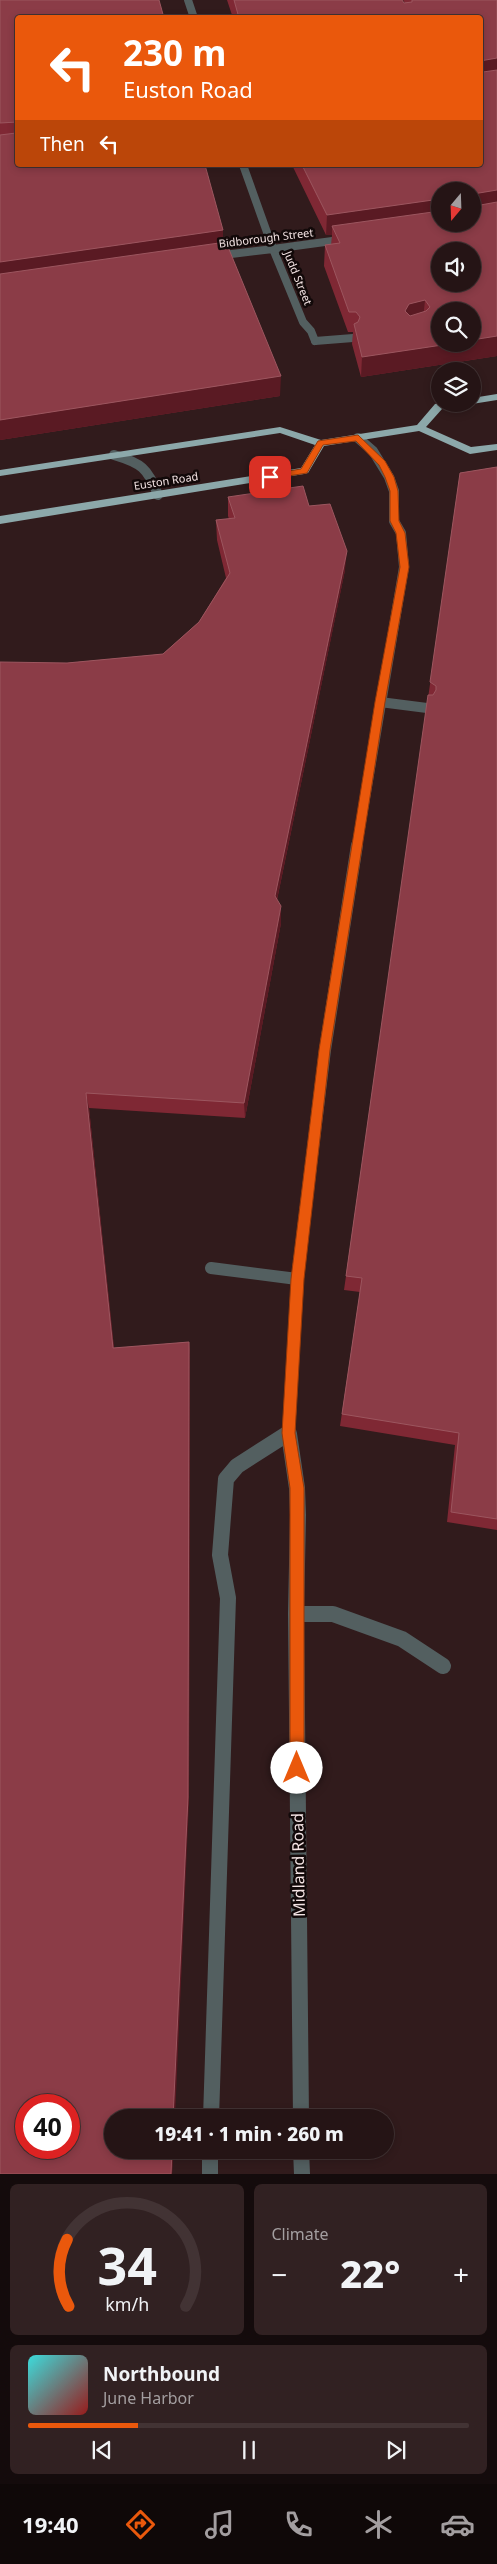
<!DOCTYPE html>
<meta charset="utf-8">
<style>
body{margin:0;font-family:"Noto Sans",sans-serif;background:#312122;color:#f1f3f6;height:100vh;display:flex;flex-direction:column;font-size:19px;white-space:nowrap}
*{box-sizing:border-box;margin:0}
p{font-size:16px;color:#a39ea0}
.icon{flex:none;width:28px;height:28px;fill:none;stroke:currentColor;stroke-width:2;stroke-linecap:round;stroke-linejoin:round}
.map{position:relative;height:2174px;overflow:hidden}
.side{display:flex;flex-direction:column;gap:10px;padding:10px;background:#140b0c;flex:1}
.side>*{flex:none}
.top-card{position:absolute;left:15px;top:15px;width:468px;height:152px;border-radius:5px;box-shadow:0 2px 8px #0003,0 0 0 1px #423334;background:#ea580c;color:#fff;overflow:hidden}
.needle{width:32px;rotate:199deg}
.controls{position:absolute;left:431px;top:182px;display:grid;gap:10px}
.controls a{display:grid;place-items:center;width:50px;height:50px;border-radius:50%;background:#251415;box-shadow:0 2px 8px #0003,0 0 0 1px #423334;font-size:25px}
.speed{position:absolute;left:15px;top:2094px;display:flex;gap:10px;font-size:25px;font-weight:700;text-align:center}
.speed>*{display:grid;place-content:center;width:65px;height:65px;border-radius:50%;background:#251415;box-shadow:0 2px 8px #0003,0 0 0 1px #423334;line-height:1}
.speed .limit{border:8px solid #d22;background:#fff;color:#111}
.pin{position:absolute;display:grid;place-items:center;width:42px;height:42px;color:#fff;margin:-21px;border-radius:10px;box-shadow:0 2px 8px #0006}
.me{position:absolute;width:55px;margin:-28px;rotate:0deg;stroke-linejoin:round;filter:drop-shadow(0 0 4px #0008)}
.turn{display:flex;align-items:center;gap:18px;height:105px;padding:0 25px;font-size:22px}
.turn .icon{width:65px;height:65px;stroke-width:2.5}
.turn b{display:block;font-size:35px;line-height:42px}
.then{display:flex;align-items:center;height:48px;padding:0 25px;background:#0003;gap:10px;font-size:19px}
.big{font-size:38px;font-weight:800;line-height:1.1}
.side .card{flex:1;display:flex;flex-direction:column;justify-content:center;gap:8px;min-width:0;padding:0 18px;border-radius:8px;background:#312122}
.side .dial{align-items:center;gap:0}
.dial svg{height:130px;overflow:visible;fill:none;stroke:#423334;stroke-width:7;stroke-linecap:round;text-anchor:middle}
.dial text{fill:#f1f3f6;stroke:none}
.song{display:flex;align-items:center;gap:15px}
.cover{width:60px;height:60px;border-radius:8px;background:linear-gradient(135deg,hsl(180 70% 55%),hsl(0 70% 35%))}
.played{height:5px;border-radius:2px;background:linear-gradient(90deg,#ea580c 25%,#423334 25%)}
.keys{display:flex;justify-content:space-around;direction:ltr}
.heat{display:flex;justify-content:space-between;align-items:center;font-size:28px;direction:ltr}
.side .tiles{flex:1;display:grid;gap:10px;grid-template-columns:1fr 1fr}
.card:last-child{grid-column:span 2}
.trip{position:absolute;left:104px;top:2109px;width:290px;height:50px;border-radius:25px;background:#251415;box-shadow:0 2px 8px #0003,0 0 0 1px #423334;font-weight:800;line-height:50px;text-align:center}
.menu{display:flex;height:80px;justify-content:space-around;align-items:center;background:#0f0808;color:#a39ea0}
.menu .icon{width:35px;height:35px}
.menu .selected{color:#ea580c}
.menu b{font-size:22px;color:#f1f3f6}
.map>svg:first-child{display:block}
.lines{fill:none;stroke-linecap:round;stroke-linejoin:round}
.service-far3{stroke:#535f60;stroke-width:8}
.service-far2{stroke:#535f60;stroke-width:10}
.service-far1{stroke:#535f60;stroke-width:12}
.service{stroke:#535f60;stroke-width:16}
.pedestrian{stroke:#535f60;stroke-width:10}
.minor{stroke:#535f60;stroke-width:8}
.tertiary-far3{stroke:#535f60;stroke-width:8}
.tertiary-far2{stroke:#535f60;stroke-width:10}
.tertiary-far1{stroke:#535f60;stroke-width:12}
.tertiary{stroke:#535f60;stroke-width:16}
.trunk{fill:#8ca8aa;fill-rule:evenodd}
.wall{fill:#7f2834;fill-rule:evenodd}
.shaded-wall{fill:#5a1a23}
.building{fill:#8b3c47;stroke:#9c565f;fill-rule:evenodd}
.route{fill:#ea580c;stroke:#983908}
.labels{text-anchor:middle;stroke-width:5;stroke-linejoin:round;paint-order:stroke}
.far-street-label{font-size:11px;fill:#f3e3e3;stroke:#120909}
.near-street-label{font-size:16px;fill:#f3e3e3;stroke:#120909}
</style>
<div class="map">
<svg width="497" height="2174" viewBox="0 0 497 2174">
<rect width="100%" height="100%" fill="#311b1c"/>
<g class="lines">
<path class="service-far3" d="M315,341L353,338"/>
<path class="service-far2" d="M114,455C141,463 148,468 158,495"/>
<path class="service-far1" d="M211,1268L297,1279
M285,1436L289,1433"/>
<path class="service" d="M296,1614H333L402,1639L443,1666
M211,2118L228,1598L220,1555L226,1479L237,1466L287,1434
M210,2150V2174"/>
<path class="pedestrian" d="M380,702L427,708"/>
<path class="minor" d="M215,256L273,249L303,322L311,331L315,341"/>
<path class="tertiary-far3" d="M188,0L194,18
M243,165L273,249L347,239"/>
<path class="tertiary-far2" d="M357,846L404,567L401,533L394,521V491L389,477L373,451L358,438"/>
<path class="tertiary-far1" d="M289,1436L297,1279L325,1050L357,845"/>
<path class="tertiary" d="M289,1434L297,1488L298,1515L296,1614L301,2118
M301,2150L302,2174"/>
<path class="trunk" d="M497,394V400L472,404H470H472V398Z
M440,403L459,404L458,406L442,409L426,427L471,447L497,444V450L470,454L419,431L324,446L308,473L304,474L0,524V516L301,468L315,445L280,433L0,476V470L280,427L321,440L417,425L435,404Z"/>
</g>
<path class="wall" d="M0,0L18,18V165L223,230V242L280,396L0,440Z
M227,0H402L404,3H405L403,0H497V356L361,377L352,344L353,332H348L324,266L325,245H331L332,235H326L292,165H480V18H233ZM440,191H472L440,224Z
M497,467V1530L447,1522L455,1445L340,1426L360,1292L344,1290L460,473Z
M228,497L309,506L345,570L277,900L281,923L245,1118L89,1108L114,1348L189,1342L190,1355L189,1802L112,2150H173L172,2174H0L67,663L163,654L199,622L226,578L217,540L216,520L229,519L228,516Z"/>
<path class="shaded-wall" d="M497,58V73L480,81V61Z
M497,190V203L472,214L473,194Z
M440,199V219L332,226V235H326L327,215Z
M223,230V250L0,282V262Z
M425,300L423,320L407,324L405,311L409,304Z
M497,336V356L361,377L362,357L449,344H472V340Z
M281,376L280,396L0,440V420Z
M347,551L345,570L274,914L275,896Z
M281,906V923L245,1118L244,1103Z
M86,1093L89,1108L115,1361L113,1348Z
M189,1342L190,1355L189,1802L175,2118H173Z
M172,2150H173L172,2174H171Z"/>
<path class="building" d="M0,0H159L164,18H18V122L0,123Z
M234,0H402L404,3L412,2V0H497V58L480,61V18H239Z
M480,70L483,72L497,70V190L473,194L472,195V191H440V199L327,215L302,165H480Z
M18,132V165H205L223,230L0,262V135L16,133Z
M497,202V336L472,340V311H440V344H449L362,357L354,324L358,322L360,317L356,312H349L325,245L340,243L332,226L440,211V224H472V205L475,206ZM440,251H472V284H440ZM425,300L430,307L426,311L410,316L405,311L409,304Z
M226,242L281,376L0,420V274Z
M497,467V1519L451,1512L459,1433L342,1414L362,1278L346,1276L428,695H433L436,690V686L430,682L460,473Z
M303,486L309,506L330,504L347,551L275,896L281,906L244,1103L86,1093L113,1348L189,1342L188,1797L173,2118H112V2150H172L171,2174H0V662L67,663L163,654L199,622L230,573L216,520L235,518L228,497ZM26,2105H69V2148H26Z"/>
<path class="route" d="M358,435L385,461L394,477L398,491L399,521L405,533L409,567L385,702L330,1050L304,1279L295,1433L304,1488V1768L302,1773L297,1775L292,1773L290,1768V1488L282,1433L291,1279L319,1050L375,702L400,567L396,533L390,521V491L385,477L379,465L356,441L323,445L307,473L270,479L266,477L270,474L301,469L318,441Z"/>
<g class="labels">
<g class="far-street-label">
<text transform="translate(266 238) rotate(-7)" y="4">Bidborough Street</text>
<text transform="translate(298 278) rotate(68)" y="4">Judd Street</text>
<text transform="translate(166 481) rotate(-9)" y="4">Euston Road</text>
</g>
<g class="near-street-label">
<text transform="translate(298 1865) rotate(-91)" y="6">Midland Road</text>
</g>
</g>
</svg>
<div class="controls">
<a><svg class="needle" viewBox="-14 -14 28 28"><path d="M0-13l5 13h-10z" fill="#e53935"/><path d="M0 13l5-13h-10z" fill="#a39ea0"/></svg></a>
<a><svg class="icon" aria-label="sound" viewBox="0 0 24 24"><path d="M4 9h4l5-4v14l-5-4H4zM17 9q2 3 0 6"/></svg></a>
<a><svg class="icon" aria-label="search" viewBox="0 0 24 24"><circle cx="10" cy="10" r="6"/><path d="M15 15l6 6"/></svg></a>
<a><svg class="icon" aria-label="layers" viewBox="0 0 24 24"><path d="M12 4l9 5-9 5-9-5zM3 14l9 5 9-5"/></svg></a>
</div>
<div class="speed"><div class="limit">40</div></div>
<div class="pin" style="left:270px;top:477px;background:#d93025"><svg class="icon" aria-label="arrive" viewBox="0 0 24 24"><path d="M6 21V4h12l-3 4 3 4H6"/></svg></div>
<svg class="me" style="left:297px;top:1768px" viewBox="-20 -20 40 40"><circle r="19" fill="#fff"/><path d="M0-13L10 11 0 6-10 11z" fill="#ea580c"/></svg>
<div class="trip">19:41 · 1 min · 260 m</div>
<div class="top-card">
<div class="turn"><svg class="icon" aria-label="left" viewBox="0 0 24 24"><path d="M17 20v-9H6M10 6l-5 5 5 5"/></svg><div><b>230 m</b>Euston Road</div></div>
<div class="then">Then<svg class="icon" aria-label="left" viewBox="0 0 24 24"><path d="M17 20v-9H6M10 6l-5 5 5 5"/></svg></div>
</div>
</div>
<section class="side">
<div class="tiles">
<div class="card dial"><svg viewBox="0 0 100 80">
<path d="M14 69A42 42 0 1 1 86 69"/>
<path d="M14 69A42 42 0 0 1 13 28" stroke="#ea580c"/>
<text x="50" y="56" font-size="32" font-weight="700">34</text>
<text x="50" y="72" font-size="11">km/h</text>
</svg></div>
<div class="card"><p>Climate</p>
<div class="heat"><a>−</a><b class="big">22°</b><a>+</a></div>
</div>
<div class="card">
<div class="song"><i class="cover"></i><div><b>Northbound</b><p>June Harbor</p></div></div>
<div class="played"></div>
<div class="keys"><svg class="icon" aria-label="previous" viewBox="0 0 24 24"><path d="M18 5L8 12l10 7zM5 5v14"/></svg><svg class="icon" aria-label="pause" viewBox="0 0 24 24"><path d="M8 5v14M16 5v14"/></svg><svg class="icon" aria-label="next" viewBox="0 0 24 24"><path d="M6 5l10 7-10 7zM19 5v14"/></svg></div>
</div>
</div>
</section>
<nav class="menu">
<b>19:40</b>
<svg class="icon selected" aria-label="directions" viewBox="0 0 24 24"><path d="M12 3l9 9-9 9-9-9zM9 14v-3h6M13 9l2 2-2 2"/></svg>
<svg class="icon" aria-label="music" viewBox="0 0 24 24"><path d="M9 18V5l10-2v13"/><circle cx="6" cy="18" r="3"/><circle cx="16" cy="16" r="3"/></svg>
<svg class="icon" aria-label="phone" viewBox="0 0 24 24"><path d="M5 4h4l2 5-3 2q2 4 5 5l2-3 5 2v4C11 20 4 13 5 4z"/></svg>
<svg class="icon" aria-label="climate" viewBox="0 0 24 24"><path d="M12 3v18M4 7l16 10M4 17L20 7"/></svg>
<svg class="icon" aria-label="car" viewBox="0 0 24 24"><path d="M5 17H2v-5l4-1 3-4h7l3 4 3 1v5h-3M9 17h6M6 11h13"/><circle cx="7" cy="17" r="2"/><circle cx="17" cy="17" r="2"/></svg>
</nav>
